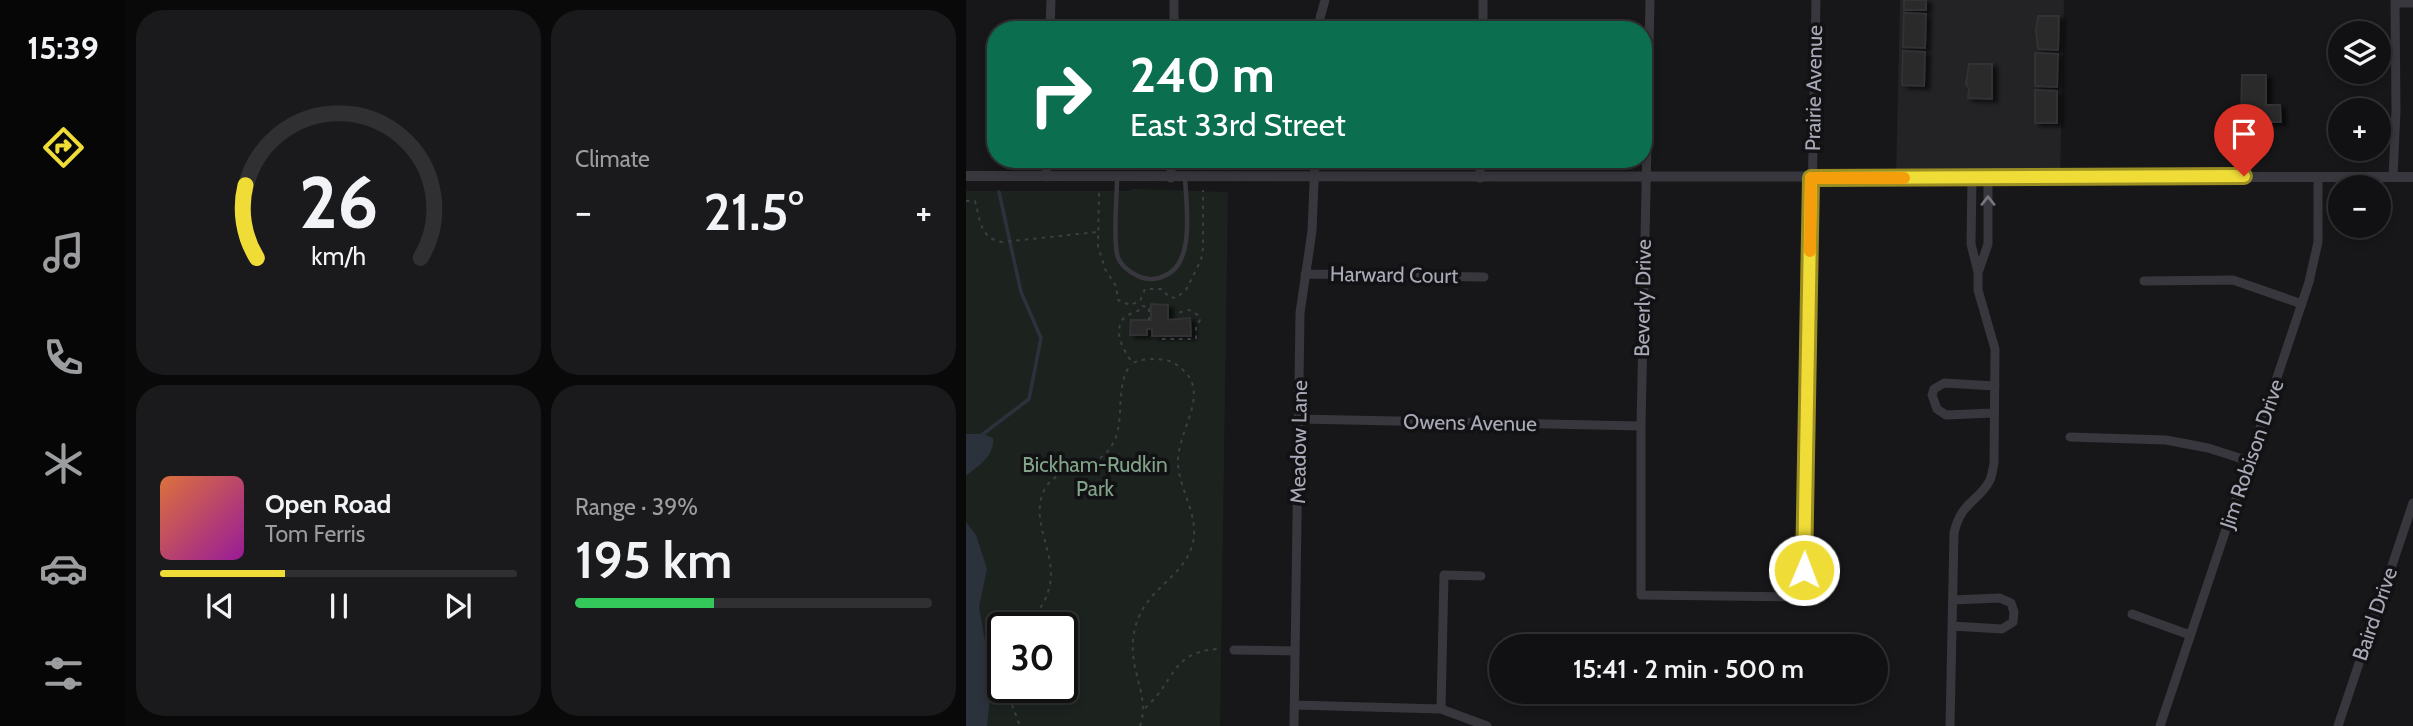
<!DOCTYPE html>
<meta charset="utf-8">
<style>
body{margin:0;font-family:Cabin,sans-serif;background:#1a191b;color:#f1f3f6;height:100vh;display:flex;flex-direction:column;font-size:26px;white-space:nowrap}
*{box-sizing:border-box;margin:0}
p{font-size:23px;color:#9c9d9f}
.icon{flex:none;width:38px;height:38px;fill:none;stroke:currentColor;stroke-width:2;stroke-linecap:round;stroke-linejoin:round}
.map{position:relative;flex:1;overflow:hidden}
.drawer{display:flex;flex-direction:column;gap:10px;padding:10px;background:#09090a;width:840px}
.drawer>*{flex:none}
.banner{position:absolute;left:21px;top:21px;width:665px;height:147px;border-radius:28px;box-shadow:0 4px 10px #0003,0 0 0 2px #303032;background:#0b6e4f;color:#fff;overflow:hidden}
.controls{position:absolute;left:1362px;top:21px;display:grid;gap:14px}
.controls a{display:grid;place-items:center;width:63px;height:63px;border-radius:50%;background:#111012;box-shadow:0 4px 10px #0003,0 0 0 2px #303032;font-size:35px}
.speed{position:absolute;left:21px;top:612px;display:flex;gap:14px;font-size:35px;font-weight:700;text-align:center}
.speed>*{display:grid;place-content:center;width:91px;height:91px;border-radius:50%;background:#111012;box-shadow:0 4px 10px #0003,0 0 0 2px #303032;line-height:1}
.speed .limit{border:4px solid #111;border-radius:10px;background:#fff;color:#111}
.pin{position:absolute;display:grid;place-items:center;width:60px;height:60px;color:#fff;margin:-72px -30px;border-radius:50% 50% 50% 0;rotate:-45deg;box-shadow:0 0 7px #0007}
.pin .icon{rotate:45deg}
.me{position:absolute;width:77px;margin:-38px;rotate:1deg;stroke-linejoin:round;filter:drop-shadow(0 0 5px #0008)}
.turn{display:flex;align-items:center;gap:24px;height:147px;padding:0 28px;font-size:32px}
.turn .icon{width:91px;height:91px;stroke-width:2.5}
.turn b{display:block;font-size:49px;line-height:60px}
.big{font-size:52px;font-weight:600;line-height:1.1}
.drawer .card{flex:1;display:flex;flex-direction:column;justify-content:center;gap:10px;min-width:0;padding:0 24px;border-radius:28px;background:#1a191b}
.drawer .dial{align-items:center;gap:0}
.dial svg{height:182px;overflow:visible;fill:none;stroke:#303032;stroke-width:7;stroke-linecap:round;text-anchor:middle}
.dial text{fill:#f1f3f6;stroke:none}
.song{display:flex;align-items:center;gap:21px}
.cover{width:84px;height:84px;border-radius:10px;background:linear-gradient(135deg,hsl(20 70% 55%),hsl(300 70% 35%))}
.played{height:7px;border-radius:4px;background:linear-gradient(90deg,#efdc37 35%,#303032 35%)}
.keys{display:flex;justify-content:space-around;direction:ltr}
.heat{display:flex;justify-content:space-between;align-items:center;font-size:38px;direction:ltr}
.charge{height:10px;border-radius:5px;background:linear-gradient(90deg,#34c759 39%,#303032 0)}
.drawer .tiles{flex:1;display:grid;gap:10px;grid-template-columns:repeat(2,1fr)}
.trip{position:absolute;left:523px;top:634px;width:399px;height:70px;border-radius:35px;background:#111012;box-shadow:0 4px 10px #0003,0 0 0 2px #303032;font-weight:600;line-height:70px;text-align:center}
main{display:flex;flex:1;min-height:0}
.dock{display:flex;flex-direction:column;width:126px;justify-content:space-around;align-items:center;background:#070607;color:#9c9d9f}
.dock .icon{width:49px;height:49px}
.dock .active{color:#efdc37}
.dock b{font-size:32px;color:#f1f3f6}
.map>svg:first-child{display:block}
.built{fill:#232225}
.green{fill:#1c231f;fill-rule:evenodd}
.water{fill:#2c323c}
.lines{fill:none;stroke-linecap:round;stroke-linejoin:round}
.stream{stroke:#2c323c;stroke-width:3.5}
.building{fill:#2a292c;stroke:#313034;stroke-width:2;filter:url(#shadow)}
.path{stroke:#3d3e44;stroke-width:2;stroke-dasharray:3.5 5;stroke-linecap:butt}
.service{stroke:#38373d;stroke-width:4.5}
.minor{stroke:#38373d;stroke-width:9}
.tertiary{stroke:#38373d;stroke-width:10}
.oneway{stroke:#767681}
.route-casing{stroke:#9b8f24;stroke-width:18}
.route{stroke:#efdc37;stroke-width:12}
.slow{stroke:#f59e0b;stroke-width:12}
.labels{text-anchor:middle;stroke-width:7;stroke-linejoin:round;paint-order:stroke}
.street-label{font-size:21px;fill:#a9aab8;stroke:#121113}
.park-label{font-size:21px;fill:#80a38a;stroke:#121113}
</style>
<main>
<nav class="dock">
<b>15:39</b>
<svg class="icon active" aria-label="directions" viewBox="0 0 24 24"><path d="M12 3l9 9-9 9-9-9zM9 14v-3h6M13 9l2 2-2 2"/></svg>
<svg class="icon" aria-label="music" viewBox="0 0 24 24"><path d="M9 18V5l10-2v13"/><circle cx="6" cy="18" r="3"/><circle cx="16" cy="16" r="3"/></svg>
<svg class="icon" aria-label="phone" viewBox="0 0 24 24"><path d="M5 4h4l2 5-3 2q2 4 5 5l2-3 5 2v4C11 20 4 13 5 4z"/></svg>
<svg class="icon" aria-label="climate" viewBox="0 0 24 24"><path d="M12 3v18M4 7l16 10M4 17L20 7"/></svg>
<svg class="icon" aria-label="car" viewBox="0 0 24 24"><path d="M5 17H2v-5l4-1 3-4h7l3 4 3 1v5h-3M9 17h6M6 11h13"/><circle cx="7" cy="17" r="2"/><circle cx="17" cy="17" r="2"/></svg>
<svg class="icon" aria-label="filters" viewBox="0 0 24 24"><path d="M4 7h16M4 17h16"/><circle cx="9" cy="7" r="2"/><circle cx="15" cy="17" r="2"/></svg>
</nav>
<section class="drawer">
<div class="tiles">
<div class="card dial"><svg viewBox="0 0 100 80">
<path d="M14 69A42 42 0 1 1 86 69"/>
<path d="M14 69A42 42 0 0 1 9 37" stroke="#efdc37"/>
<text x="50" y="56" font-size="32" font-weight="700">26</text>
<text x="50" y="72" font-size="11">km/h</text>
</svg></div>
<div class="card"><p>Climate</p>
<div class="heat"><a>−</a><b class="big">21.5°</b><a>+</a></div>
</div>
<div class="card">
<div class="song"><i class="cover"></i><div><b>Open Road</b><p>Tom Ferris</p></div></div>
<div class="played"></div>
<div class="keys"><svg class="icon" aria-label="previous" viewBox="0 0 24 24"><path d="M18 5L8 12l10 7zM5 5v14"/></svg><svg class="icon" aria-label="pause" viewBox="0 0 24 24"><path d="M8 5v14M16 5v14"/></svg><svg class="icon" aria-label="next" viewBox="0 0 24 24"><path d="M6 5l10 7-10 7zM19 5v14"/></svg></div>
</div>
<div class="card"><p>Range · 39%</p><b class="big">195 km</b><div class="charge"></div></div>
</div>
</section>
<div class="map">
<svg width="1447" height="726" viewBox="0 0 1447 726">
<defs>
<filter id="shadow"><feDropShadow dx="5" dy="3" stdDeviation="2" flood-color="#0009"/></filter>
</defs>
<rect width="100%" height="100%" fill="#171618"/>
<path class="built" d="M934,0H1098L1094,177L930,178Z"/>
<path class="green" d="M167,189L262,192L254,726H0V191H162ZM37,628H96V688H37Z"/>
<path class="water" d="M0,434H17L27,438C29,456 12,466 0,476Z
M0,522L10,535L21,569L13,607L22,659L24,698L21,726H0Z"/>
<g class="lines">
<path class="stream" d="M17,434L63,399L75,338L55,292L33,192"/>
</g>
<path class="building" d="M938,0H960V10H938Z
M938,13L960,14L959,48L937,47Z
M1072,16H1093L1092,50L1072,49L1070,31Z
M937,51L959,52L958,86L936,85Z
M1069,53L1092,54L1091,87L1069,86Z
M1003,64H1026V99L1002,98L1003,89L1000,84Z
M1276,75H1300V105H1314L1315,122H1275Z
M1069,90L1091,91V123H1069Z
M185,304L202,305V320L224,318L225,336H186V329H181V335H164L165,320H185Z"/>
<g class="lines">
<path class="path" d="M133,193L132,246L139,269L150,286L152,300L164,305L174,301L179,289H196L203,297L210,298L220,290L235,260L237,248V190
M0,201H9C14,219 14,239 36,242L132,232
M176,306L183,307V320
M196,339H230V326L234,320L232,315L223,310L211,313
M59,628C67,617 78,606 82,592C94,557 64,526 77,493C87,466 125,471 142,451C163,425 146,390 165,364
M43,688L46,705L54,726
M179,708C210,681 204,652 252,649
M174,726C185,695 161,670 168,633C176,589 215,581 226,546C235,517 213,491 212,463C211,432 242,397 220,373C215,368 210,363 203,361C192,358 177,358 167,363C158,352 146,331 158,318C162,314 170,312 174,310"/>
<path class="service" d="M151,178C151,200 147,233 151,254C153,264 163,272 172,276C180,280 190,280 198,276C230,264 220,205 219,177"/>
<path class="minor" d="M684,0L675,426V595L838,597L850,0
M1429,3H1447
M84,30L85,0
M208,30V0
M353,30L354,18L359,0
M517,30V0
M80,177L81,159
M1427,177L1430,110L1429,0
M205,178V159
M514,178V159
M1013,270L1022,244V177
M339,274L518,277
M1178,281L1267,280L1336,304
M1028,413L980,415L971,409L966,395L968,389L978,383L1029,386
M333,419L675,426
M1104,437L1200,440L1242,448L1283,461
M1166,614L1224,635
M986,626L1036,629L1047,622L1048,612L1045,603L1034,598L987,600
M268,650L329,651
M328,705L475,709L521,726
M475,709L478,575L515,576
M328,726L334,313L346,231L349,159
M984,726L988,533C995,501 1013,502 1024,480C1026,475 1027,469 1028,463L1029,349L1012,290V272L1005,244L1006,177
M1194,726L1343,282L1352,242V177
M1372,726L1447,503"/>
<path class="tertiary" d="M0,176L1447,177"/>
</g>
<defs><path id="oneway-chevron" d="M-2-3.5L2.5 0L-2 3.5" fill="none" stroke-width="1.6" stroke-linecap="round" stroke-linejoin="round" transform="scale(1.75)"/></defs>
<use class="oneway" href="#oneway-chevron" transform="translate(1022 201) rotate(-90)"/>
<g class="lines">
<defs>
<path id="route" d="M838,570L845,178L1278,176"/>
</defs>
<use href="#route" class="route-casing"/>
<use href="#route" class="route"/>
<path class="slow" d="M844,251L845,178H938"/>
</g>
<g class="labels">
<g class="street-label">
<text transform="translate(848 88) rotate(-89)" y="7">Prairie Avenue</text>
<text transform="translate(428 275) rotate(1)" y="7">Harward Court</text>
<text transform="translate(677 298) rotate(-89)" y="7">Beverly Drive</text>
<text transform="translate(504 423) rotate(1)" y="7">Owens Avenue</text>
<text transform="translate(333 442) rotate(-89)" y="7">Meadow Lane</text>
<text transform="translate(1286 454) rotate(-71)" y="7">Jim Robison Drive</text>
<text transform="translate(1409 614) rotate(-71)" y="7">Baird Drive</text>
</g>
<g class="park-label">
<text x="129" y="472">Bickham-Rudkin<tspan x="129" dy="24">Park</tspan></text>
</g>
</g>
</svg>
<div class="controls">
<a><svg class="icon" aria-label="layers" viewBox="0 0 24 24"><path d="M12 4l9 5-9 5-9-5zM3 14l9 5 9-5"/></svg></a>
<a>+</a>
<a>−</a>
</div>
<div class="speed"><div class="limit">30</div></div>
<div class="pin" style="left:1278px;top:176px;background:#d93025"><svg class="icon" aria-label="arrive" viewBox="0 0 24 24"><path d="M6 21V4h12l-3 4 3 4H6"/></svg></div>
<svg class="me" style="left:838px;top:570px" viewBox="-20 -20 40 40"><circle r="17" fill="#efdc37" stroke="#fff" stroke-width="3"/><path d="M0-11L8 9 0 5-8 9z" fill="#fff"/></svg>
<div class="trip">15:41 · 2 min · 500 m</div>
<div class="banner">
<div class="turn"><svg class="icon" aria-label="right" viewBox="0 0 24 24"><path d="M7 20v-9h11M14 6l5 5-5 5"/></svg><div><b>240 m</b>East 33rd Street</div></div>
</div>
</div>
</main>
